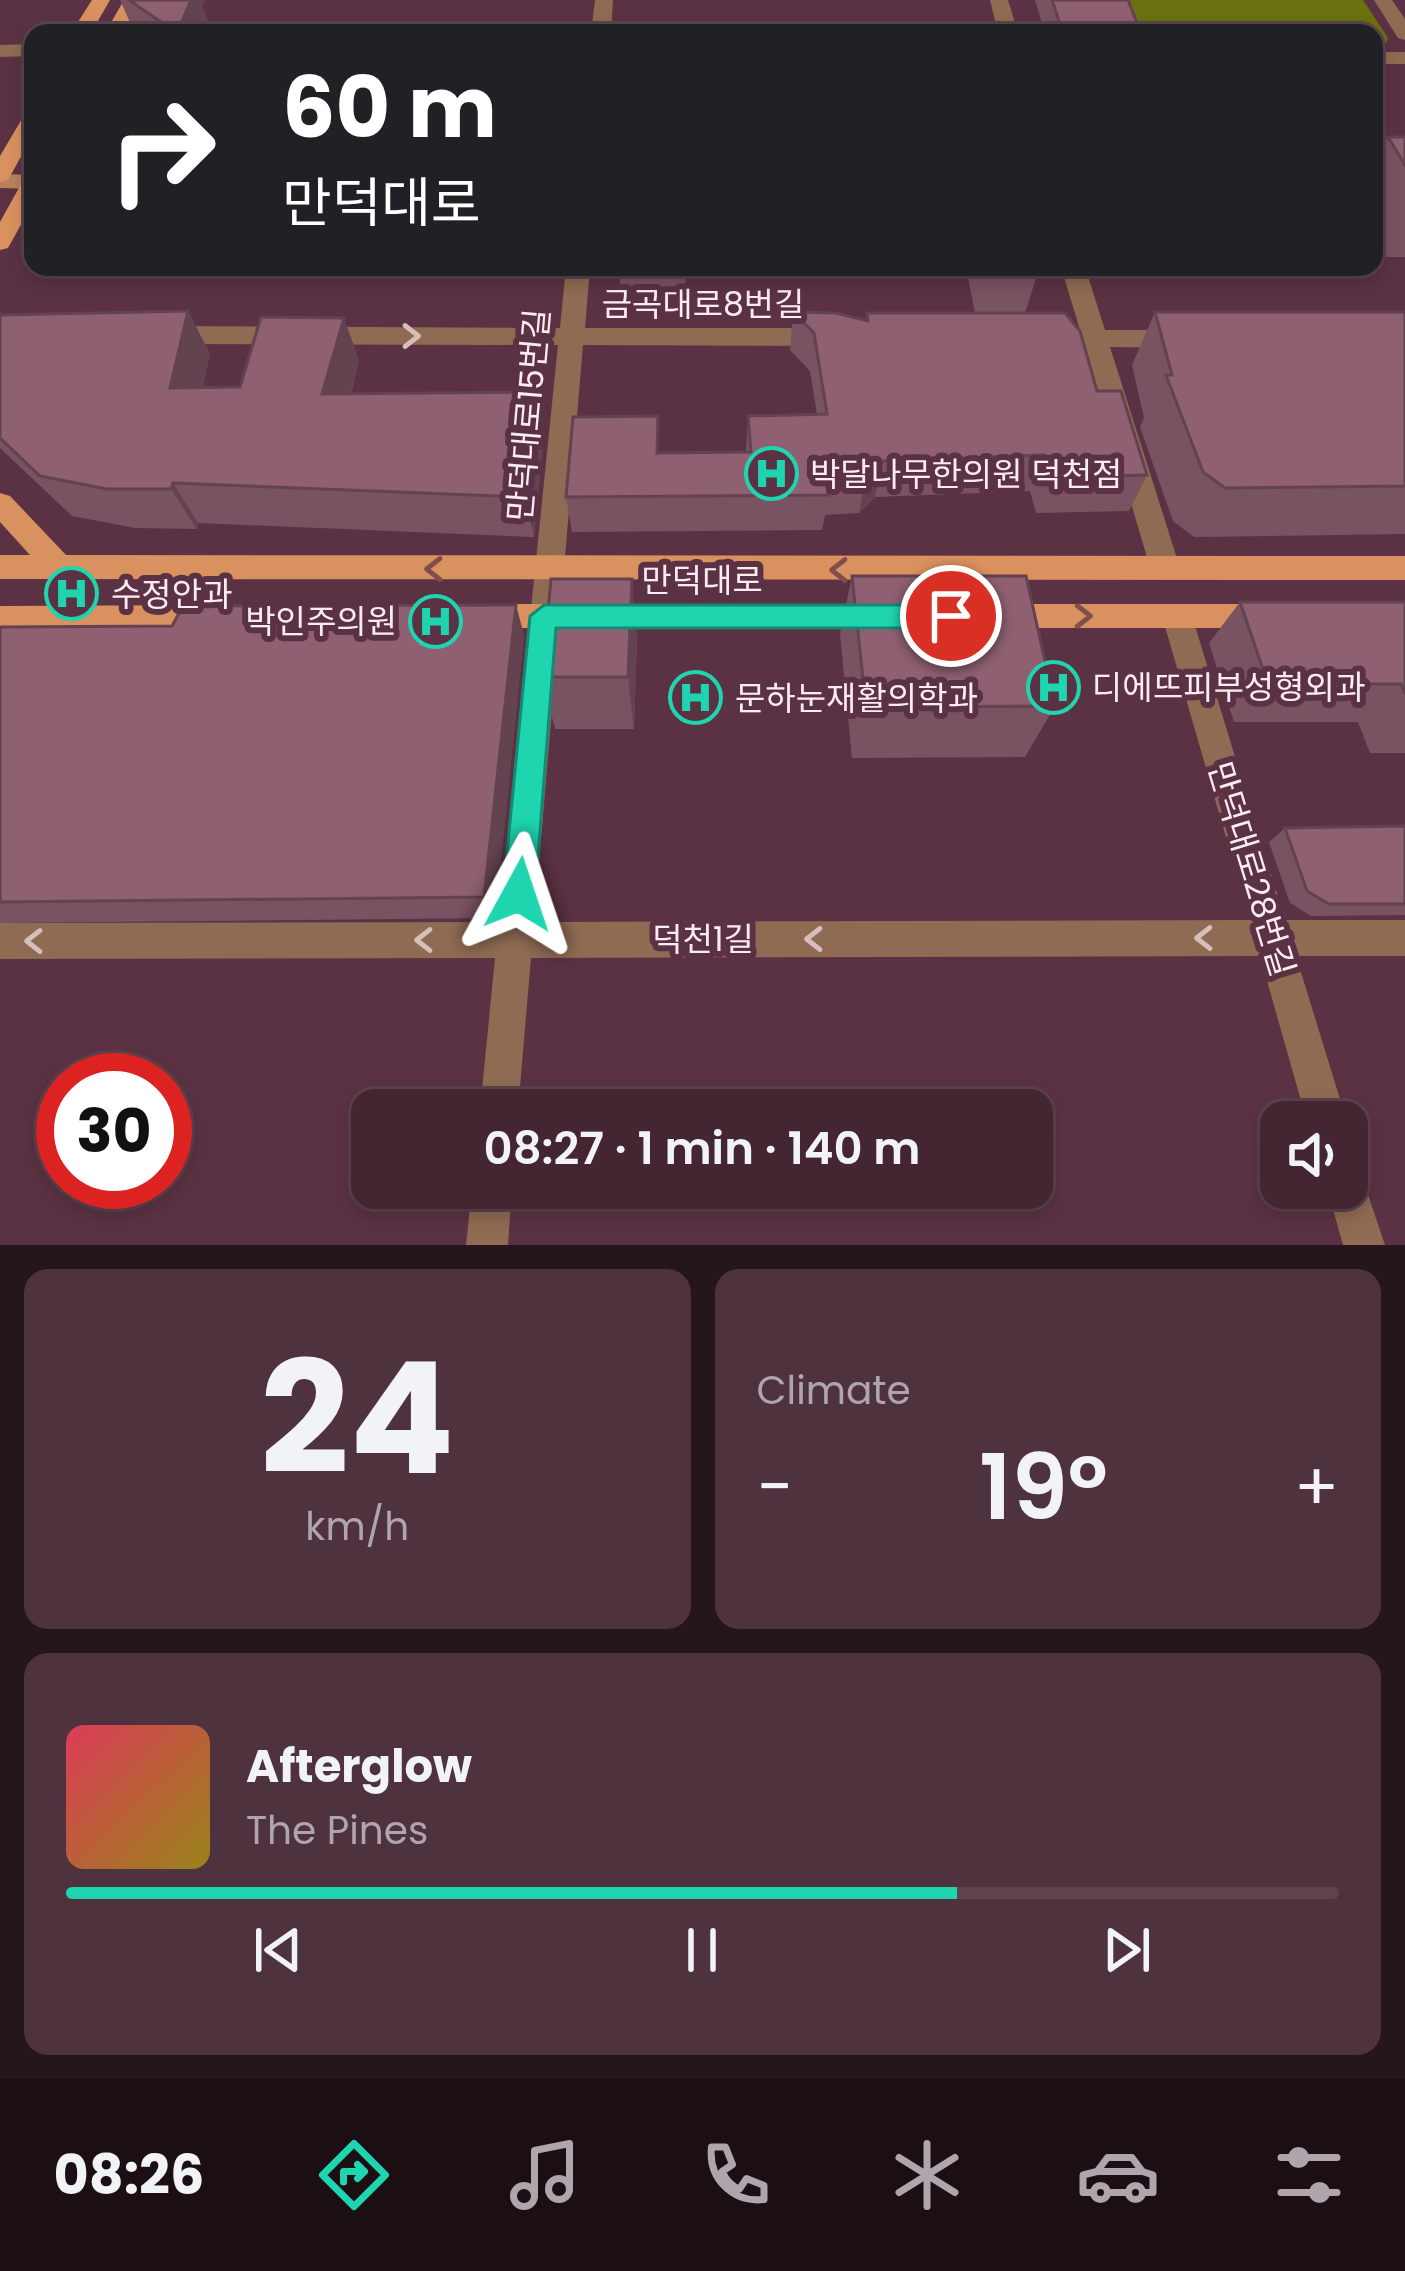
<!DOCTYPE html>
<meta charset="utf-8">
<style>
body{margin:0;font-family:Poppins,"Noto Sans KR",sans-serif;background:#4e323e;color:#f1f3f6;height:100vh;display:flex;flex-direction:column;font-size:45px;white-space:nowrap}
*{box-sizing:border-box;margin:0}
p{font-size:39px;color:#afa5ac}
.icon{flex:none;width:66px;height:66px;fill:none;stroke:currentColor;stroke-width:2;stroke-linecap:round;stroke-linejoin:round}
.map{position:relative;height:1245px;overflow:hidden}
.drawer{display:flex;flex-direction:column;gap:24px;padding:24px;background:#25151c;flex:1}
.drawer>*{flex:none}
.banner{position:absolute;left:24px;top:24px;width:1359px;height:252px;border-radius:24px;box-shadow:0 6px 18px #0003,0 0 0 3px #5c434d;background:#202124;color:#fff;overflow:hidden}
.fabs{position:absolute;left:1260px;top:1101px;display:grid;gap:24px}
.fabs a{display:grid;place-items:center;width:108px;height:108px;border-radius:24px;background:#442632;box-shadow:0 6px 18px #0003,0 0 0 3px #5c434d;font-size:60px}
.speed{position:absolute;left:36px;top:1053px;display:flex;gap:24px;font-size:60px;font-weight:700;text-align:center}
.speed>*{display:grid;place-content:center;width:156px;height:156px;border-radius:50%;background:#442632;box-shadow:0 6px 18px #0003,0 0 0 3px #5c434d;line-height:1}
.speed .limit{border:18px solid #d22;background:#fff;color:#111}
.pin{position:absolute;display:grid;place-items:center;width:102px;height:102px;color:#fff;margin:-51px;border:6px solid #fff;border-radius:50%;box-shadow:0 3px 12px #0007}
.me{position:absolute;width:132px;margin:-66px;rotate:5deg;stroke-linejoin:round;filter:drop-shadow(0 0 9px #0008)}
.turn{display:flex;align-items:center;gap:42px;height:252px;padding:0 60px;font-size:54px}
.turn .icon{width:156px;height:156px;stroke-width:2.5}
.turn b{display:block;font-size:84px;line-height:102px}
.big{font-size:90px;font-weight:600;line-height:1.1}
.drawer .tile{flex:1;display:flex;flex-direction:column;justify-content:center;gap:18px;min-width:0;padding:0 42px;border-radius:24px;background:#4e323e}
.drawer .dial{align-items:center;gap:0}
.dial b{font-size:156px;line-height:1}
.song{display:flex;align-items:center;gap:36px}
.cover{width:144px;height:144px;border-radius:18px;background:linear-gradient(135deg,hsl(350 70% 55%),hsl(50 70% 35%))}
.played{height:12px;border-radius:6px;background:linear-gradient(90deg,#1ed5b0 70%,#5c434d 70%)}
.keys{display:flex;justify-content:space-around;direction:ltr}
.heat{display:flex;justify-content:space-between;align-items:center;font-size:66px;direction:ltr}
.drawer .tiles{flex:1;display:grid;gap:24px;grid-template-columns:1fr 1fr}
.tile:last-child{grid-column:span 2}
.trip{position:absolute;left:351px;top:1089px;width:702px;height:120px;border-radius:24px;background:#442632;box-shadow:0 6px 18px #0003,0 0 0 3px #5c434d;font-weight:600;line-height:120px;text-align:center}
.menu{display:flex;height:192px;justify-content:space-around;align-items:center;background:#1b0f14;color:#afa5ac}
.menu .icon{width:84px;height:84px}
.menu .current{color:#1ed5b0}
.menu b{font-size:54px;color:#f1f3f6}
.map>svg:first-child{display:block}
.green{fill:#6a710e}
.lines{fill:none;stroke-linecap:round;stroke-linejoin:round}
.street{fill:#8f6b53;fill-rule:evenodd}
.secondary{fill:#ba805b;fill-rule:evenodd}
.primary{fill:#da9160;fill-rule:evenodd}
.wall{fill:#7a5362}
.shaded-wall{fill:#634350}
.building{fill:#8e6072;stroke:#634350;stroke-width:3}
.oneway{stroke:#d6bfba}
.oneway2{stroke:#814e4c}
.route{fill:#1ed5b0;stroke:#148a72;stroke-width:3}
.labels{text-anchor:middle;stroke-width:12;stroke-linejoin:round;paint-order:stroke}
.street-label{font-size:33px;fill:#fcecf1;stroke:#5b3243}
.poi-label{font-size:33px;fill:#fcecf1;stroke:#5b3243;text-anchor:start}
</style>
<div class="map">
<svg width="1405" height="1245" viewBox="0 0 1405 1245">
<rect width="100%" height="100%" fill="#5b3243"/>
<path class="green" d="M1111,0H1363L1388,38L1384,47H1374V33H1125Z"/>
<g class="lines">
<path class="street" d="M595,0H613L611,33H591Z
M990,0H1008L1018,33H998Z
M1374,0H1392L1405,19V40L1398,38Z
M33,44V56L0,57V45Z
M1374,52H1405V64H1374Z
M566,267H590L585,328H828L840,337L828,346L583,345L534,922L1250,920L1162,616L1166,607H1188L1192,616L1285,920H1405V956H1296L1347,1122H1307L1260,956L531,958L518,1110H480L495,958L0,959V923L499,922L558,345L162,344L150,335L162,326L560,328Z
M1061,267H1085L1105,330H1182L1194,339L1182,348L1110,347L1181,571L1176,579H1156L1151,571L1085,347H1044L1032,338L1044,329L1080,330Z
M1347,1168L1361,1174L1385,1245H1343L1327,1188H1347Z
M472,1188H512L508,1245H466Z"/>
<path class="secondary" d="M0,174L33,175V189L0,188Z"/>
<path class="primary" d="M92,0H110L91,33H71Z
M124,0H142L125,33H105Z
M33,110V135L8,180L0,182V156L26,112Z
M33,175V203L8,248L0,250V222L25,177Z
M0,493L10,496L66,555L1405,556V580L0,579V555H30L0,522Z
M480,604H882L893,607L897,616L893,625L882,628H480L469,625L465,616L469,607Z
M996,604H1266L1277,607L1281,616L1277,625L1266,628H996L985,625L981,616L985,607Z
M216,605L227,608L231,617L227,626L216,629L0,632V606Z"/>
</g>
<path class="wall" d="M120,0H205L202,6L211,28L209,33H138L133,29Z
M1035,0H1128L1141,33H1045Z
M1388,137H1405V257H1374V160Z
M619,267H686L685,310L622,309Z
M966,267H1037L1038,272L1025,313L1097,391L1147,475L1129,511L1036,513L1030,491L875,497L859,513L825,515L822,530L572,532L566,497L660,453L746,452L748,416L817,414L810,371L790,350L793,312L866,320L867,313H975Z
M188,311L210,354L203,387H240L359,360L351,394L544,434L534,537L198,523L197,529L135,528L72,516L0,448V315Z
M1155,312H1405V534L1194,537L1173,521L1140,427L1144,418L1132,365Z
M852,576L1055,706L1025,757L852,758L840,634Z
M1240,602H1405V753H1370L1358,722H1234L1209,643Z
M0,627L524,635L495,918L0,923Z
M637,637L634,729H555L542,677Z
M1405,826V915L1311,916L1290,903L1269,842L1285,828Z"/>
<path class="shaded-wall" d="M180,0H205L202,6L211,28L209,33H177Z
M188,311L210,354L194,429L170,388Z
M344,318L359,360L340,435L322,394Z
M537,392L544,434L534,537L525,497Z
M883,461L875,497L859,513L866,478Z
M173,483L198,523L197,529L171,489Z
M632,579L637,637L634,729L628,677Z
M516,605L524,635L495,918L484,897Z"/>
<path class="building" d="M129,0H191L177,33Z
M1052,0H1128L1141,33H1063Z
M1388,137H1405V165Z
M991,267H1037L1038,272H992Z
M188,311L170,388L240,387L261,317L344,318L322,394L537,392L525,497L173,483L171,489H107L40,476L0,438V315Z
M793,312L836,313L868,321L867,313H1065L1080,331L1097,391H1121L1147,475L1051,478L1044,455L883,461L866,478L826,479L828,495L566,497L573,417L658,416L657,453L751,452L748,416L827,414L814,333Z
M1155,312H1405V486L1225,488L1203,472L1166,375H1172Z
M852,576H1026L1055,706L866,707Z
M551,579H632L628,677H542Z
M1240,602H1405V694L1401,684H1268Z
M516,605L484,897L0,902V627L172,626L183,606Z
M1405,826V904H1329L1307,891L1285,828Z"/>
<defs><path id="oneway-chevron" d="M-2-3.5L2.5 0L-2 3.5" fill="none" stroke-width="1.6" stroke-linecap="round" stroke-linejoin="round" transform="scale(3)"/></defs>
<g class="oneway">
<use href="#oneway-chevron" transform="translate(411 336)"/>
<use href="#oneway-chevron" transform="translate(1204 938) rotate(180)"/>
<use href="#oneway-chevron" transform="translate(814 939) rotate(180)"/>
<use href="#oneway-chevron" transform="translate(424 940) rotate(180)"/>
<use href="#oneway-chevron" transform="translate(34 941) rotate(180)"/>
</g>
<g class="oneway2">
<use href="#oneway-chevron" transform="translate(434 569) rotate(-180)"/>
<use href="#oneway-chevron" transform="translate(839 570) rotate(-180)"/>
<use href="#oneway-chevron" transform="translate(1083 616)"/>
</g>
<path class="route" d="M544,605H951L964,616L951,628H556L535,894L530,905L519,909L507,905L503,894L530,616Z"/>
<defs>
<symbol id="hospital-ring" viewBox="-11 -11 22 22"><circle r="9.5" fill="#5b3243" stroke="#1ed5b0" stroke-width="1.5"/><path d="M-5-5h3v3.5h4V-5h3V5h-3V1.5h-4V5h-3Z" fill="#1ed5b0"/></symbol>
</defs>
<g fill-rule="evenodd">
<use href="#hospital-ring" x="742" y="444" width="59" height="59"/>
<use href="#hospital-ring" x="42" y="564" width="59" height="59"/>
<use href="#hospital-ring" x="406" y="592" width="59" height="59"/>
<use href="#hospital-ring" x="1024" y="658" width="59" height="59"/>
<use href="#hospital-ring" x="666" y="668" width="59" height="59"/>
</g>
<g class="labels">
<g class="street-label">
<text x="703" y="316">금곡대로8번길</text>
<text transform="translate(528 415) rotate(-85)" y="12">만덕대로15번길</text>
<text x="702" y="592">만덕대로</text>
<text transform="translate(1252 869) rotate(73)" y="12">만덕대로28번길</text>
<text x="703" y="951">덕천1길</text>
</g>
<g class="poi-label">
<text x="810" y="486">박달나무한의원 덕천점</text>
<text x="111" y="606">수정안과</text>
<text x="397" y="633" text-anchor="end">박인주의원</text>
<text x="1092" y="699">디에뜨피부성형외과</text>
<text x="735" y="710">문하눈재활의학과</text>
</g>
</g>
</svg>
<div class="fabs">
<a><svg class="icon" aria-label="sound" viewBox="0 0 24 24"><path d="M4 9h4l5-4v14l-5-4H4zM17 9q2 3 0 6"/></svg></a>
</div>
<div class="speed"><div class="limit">30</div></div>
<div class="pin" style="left:951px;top:616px;background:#d93025"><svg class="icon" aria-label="arrive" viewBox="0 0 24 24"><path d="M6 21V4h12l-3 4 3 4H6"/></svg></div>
<svg class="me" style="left:519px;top:894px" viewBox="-20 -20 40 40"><path d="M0-17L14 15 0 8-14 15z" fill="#1ed5b0" stroke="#fff" stroke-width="4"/></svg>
<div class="trip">08:27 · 1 min · 140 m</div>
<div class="banner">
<div class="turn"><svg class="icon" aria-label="right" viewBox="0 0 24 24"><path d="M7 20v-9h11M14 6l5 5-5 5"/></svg><div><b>60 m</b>만덕대로</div></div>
</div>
</div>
<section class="drawer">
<div class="tiles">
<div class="tile dial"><b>24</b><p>km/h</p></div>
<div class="tile"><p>Climate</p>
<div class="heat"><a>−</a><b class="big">19°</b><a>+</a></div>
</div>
<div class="tile">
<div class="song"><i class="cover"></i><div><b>Afterglow</b><p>The Pines</p></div></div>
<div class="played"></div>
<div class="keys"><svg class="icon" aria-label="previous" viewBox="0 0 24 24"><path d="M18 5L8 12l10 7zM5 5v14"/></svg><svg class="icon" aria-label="pause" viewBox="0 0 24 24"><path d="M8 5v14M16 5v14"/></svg><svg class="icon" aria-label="next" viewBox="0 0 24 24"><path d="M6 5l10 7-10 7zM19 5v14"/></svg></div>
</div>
</div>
</section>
<nav class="menu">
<b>08:26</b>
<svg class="icon current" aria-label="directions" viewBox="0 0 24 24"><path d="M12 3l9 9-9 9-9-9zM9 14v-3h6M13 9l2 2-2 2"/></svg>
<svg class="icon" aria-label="music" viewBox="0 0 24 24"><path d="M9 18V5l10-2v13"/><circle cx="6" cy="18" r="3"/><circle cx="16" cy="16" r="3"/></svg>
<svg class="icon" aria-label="phone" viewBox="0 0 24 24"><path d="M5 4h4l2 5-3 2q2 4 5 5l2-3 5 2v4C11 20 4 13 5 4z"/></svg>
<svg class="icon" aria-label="climate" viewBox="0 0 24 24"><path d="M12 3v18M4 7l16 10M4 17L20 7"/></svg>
<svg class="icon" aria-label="car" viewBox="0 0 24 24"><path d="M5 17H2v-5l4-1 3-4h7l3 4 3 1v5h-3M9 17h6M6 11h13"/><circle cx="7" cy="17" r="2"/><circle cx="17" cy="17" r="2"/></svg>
<svg class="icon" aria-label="filters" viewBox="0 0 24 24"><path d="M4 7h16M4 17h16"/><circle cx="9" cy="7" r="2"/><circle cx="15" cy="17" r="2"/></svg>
</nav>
